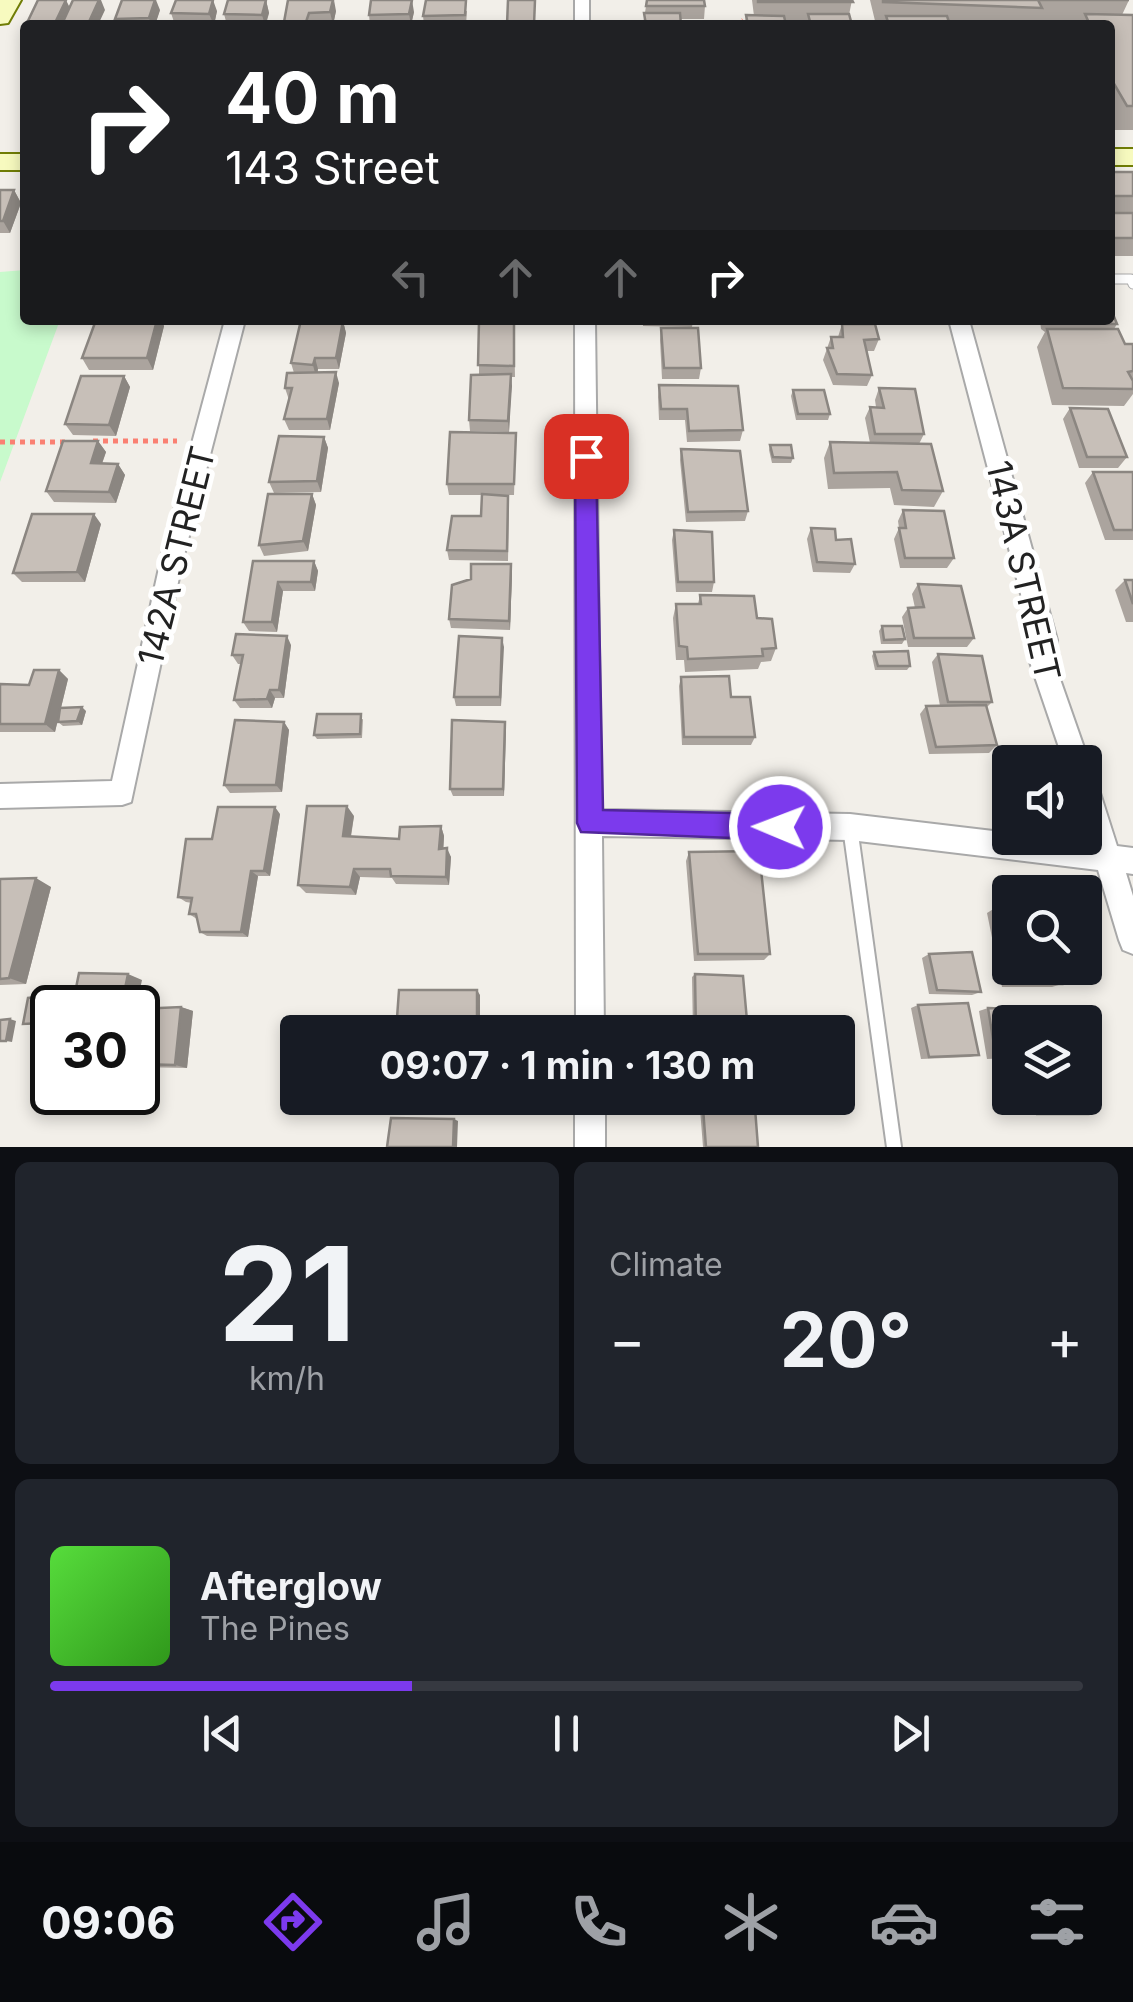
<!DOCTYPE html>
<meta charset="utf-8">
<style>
body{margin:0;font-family:Inter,sans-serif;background:#20242c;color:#f1f3f6;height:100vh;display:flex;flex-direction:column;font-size:38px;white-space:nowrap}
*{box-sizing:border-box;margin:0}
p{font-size:32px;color:#9ea1a6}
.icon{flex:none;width:55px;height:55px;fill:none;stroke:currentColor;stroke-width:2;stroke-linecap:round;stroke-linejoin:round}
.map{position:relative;height:1147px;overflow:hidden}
.drawer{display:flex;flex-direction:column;gap:15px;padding:15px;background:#0d0f14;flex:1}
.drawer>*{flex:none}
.top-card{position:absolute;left:20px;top:20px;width:1095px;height:305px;border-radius:10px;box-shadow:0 5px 15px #0003;background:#202124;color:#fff;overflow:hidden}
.tools{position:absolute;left:992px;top:745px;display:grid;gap:20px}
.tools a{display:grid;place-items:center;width:110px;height:110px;border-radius:10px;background:#171b24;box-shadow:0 5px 15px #0003;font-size:50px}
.speed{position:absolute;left:30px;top:985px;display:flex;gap:20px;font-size:50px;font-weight:700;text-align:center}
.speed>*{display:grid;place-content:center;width:130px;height:130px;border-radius:50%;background:#171b24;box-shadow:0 5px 15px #0003;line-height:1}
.speed .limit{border:5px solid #111;border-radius:15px;background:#fff;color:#111}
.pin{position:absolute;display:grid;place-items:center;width:85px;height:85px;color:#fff;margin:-42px;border-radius:20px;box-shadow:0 5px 15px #0006}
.me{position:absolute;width:110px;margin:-55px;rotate:271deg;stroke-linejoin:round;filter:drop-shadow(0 0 8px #0008)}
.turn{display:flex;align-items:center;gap:35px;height:210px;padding:0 40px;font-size:45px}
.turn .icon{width:130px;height:130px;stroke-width:2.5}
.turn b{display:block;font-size:70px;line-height:85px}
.lanes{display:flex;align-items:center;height:95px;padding:0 40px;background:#0003;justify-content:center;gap:50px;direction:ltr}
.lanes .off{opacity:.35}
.big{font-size:75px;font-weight:700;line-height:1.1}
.drawer .widget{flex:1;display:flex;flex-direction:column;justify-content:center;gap:15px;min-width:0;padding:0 35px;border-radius:15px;background:#20242c}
.drawer .dial{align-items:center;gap:0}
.dial b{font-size:130px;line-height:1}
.song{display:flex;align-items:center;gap:30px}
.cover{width:120px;height:120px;border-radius:15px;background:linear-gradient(135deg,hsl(110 70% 55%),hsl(110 70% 35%))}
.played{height:10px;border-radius:5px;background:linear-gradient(90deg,#7c3aed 35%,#363941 35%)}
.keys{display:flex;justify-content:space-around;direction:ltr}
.heat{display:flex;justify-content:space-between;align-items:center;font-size:55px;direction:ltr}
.drawer .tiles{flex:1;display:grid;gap:15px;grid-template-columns:1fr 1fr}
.widget:last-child{grid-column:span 2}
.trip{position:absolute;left:280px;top:1015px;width:575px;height:100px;border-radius:10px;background:#171b24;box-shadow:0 5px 15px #0003;font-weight:700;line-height:100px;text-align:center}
.tab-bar{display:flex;height:160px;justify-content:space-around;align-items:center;background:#090b0e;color:#9ea1a6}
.tab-bar .icon{width:70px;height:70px}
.tab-bar .on{color:#7c3aed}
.tab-bar b{font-size:45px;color:#f1f3f6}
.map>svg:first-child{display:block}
.park{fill:#c8facc}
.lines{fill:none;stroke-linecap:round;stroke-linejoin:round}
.lane-far1-casing{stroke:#a9a9a9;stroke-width:11}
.lane-casing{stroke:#a9a9a9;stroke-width:18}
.street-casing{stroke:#a9a9a9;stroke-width:4}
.secondary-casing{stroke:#707d05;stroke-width:4}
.path-far1{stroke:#fa8072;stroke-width:4;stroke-dasharray:4 4;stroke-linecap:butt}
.path{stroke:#fa8072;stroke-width:5;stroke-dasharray:5 5;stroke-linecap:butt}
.lane-far1{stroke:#fff;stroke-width:9}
.lane{stroke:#fff;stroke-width:14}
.street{fill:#fff;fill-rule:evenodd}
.secondary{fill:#f7fabf;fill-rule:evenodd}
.wall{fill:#aba49e}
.shaded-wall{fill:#8b8681}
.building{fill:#c7bfb8;stroke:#8b8681;stroke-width:2.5}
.route{fill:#7c3aed;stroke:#51269a;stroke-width:2.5}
.labels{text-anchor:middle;stroke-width:10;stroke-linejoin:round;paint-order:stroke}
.street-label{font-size:35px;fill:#222;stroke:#fff}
</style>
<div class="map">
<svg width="1133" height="1147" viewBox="0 0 1133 1147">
<rect width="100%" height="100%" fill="#f2efe9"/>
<path class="park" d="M25,270V320H60L0,482V272Z"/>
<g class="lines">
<defs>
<path id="lane-far1" d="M1110,279H1131L1133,284"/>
<path id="lane" d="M850,827L894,1147"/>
<path id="street" d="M575,0H589V25H575Z
M225,320H245L183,559L131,802L122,805L0,808V784L112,781L161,559Z
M575,320H595L601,810L850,814L1010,833V838L1090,843L1085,825V771L1094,774L1117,846L1133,848V874L1126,873L1133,896V954L1123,950L1119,940L1098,870L850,840L602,836L604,1032H576Z
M949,320H969L1057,640L1054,662L1089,762L1085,770V762H1064L1030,662L1033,640Z
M575,1098H605V1147H575Z"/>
<path id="secondary" d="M0,0H21L8,23L0,24Z
M1110,149H1133V165H1110Z
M0,154H25V170H0Z"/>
</defs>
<use href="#lane-far1" class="lane-far1-casing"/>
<use href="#lane" class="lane-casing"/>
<use href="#street" class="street-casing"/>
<use href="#secondary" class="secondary-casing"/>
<path class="path-far1" d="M736,25L743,20"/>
<path class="path" d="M93,441H177
M0,442H67"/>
<use href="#lane-far1" class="lane-far1"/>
<use href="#lane" class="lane"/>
<use href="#street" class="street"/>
<use href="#secondary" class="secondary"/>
</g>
<path class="wall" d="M266,0L269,13L266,25H227L224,14Z
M288,0L336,11L333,25H284Z
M647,0L705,6L704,19H680L643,25Z
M752,0H852L849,15L852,25H806L807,20H785L786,25H745L746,15L754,16Z
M870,0H1129L1122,15H1133V130H1114L1110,122V25H876Z
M160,10L155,25H117L115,19Z
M217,11L214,25H175L171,13Z
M467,11L466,25H424L423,16Z
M414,12L411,25H370L369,15Z
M1110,172H1133V256H1110Z
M0,190H14L21,203L10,233H0Z
M96,320H161L164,326L153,370H89L82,358Z
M301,320H347L343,321L346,333L339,369H318V372L339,383L330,430H289L284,419L289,400L285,388L294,373L291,363Z
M473,320H521V324H514L515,377H511L509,432L470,431L469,420L479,375V324H474Z
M643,320H693L692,327L643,326Z
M1040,320H1110L1117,324L1114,329L1125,344H1133V394L1124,406L1052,405L1037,347L1045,332L1041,329Z
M842,324L879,339L874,351H867L872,375L867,386L833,385L823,360L831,337H838Z
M661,328L701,368L699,379H662L660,340Z
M124,376L130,387L116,436L73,435L65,424Z
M659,385L743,430L740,441L687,442L685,420H659L658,397Z
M879,388L924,434L919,444L943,491L934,507L894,505L890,488L828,489L824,458L830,442L870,443L865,418L870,407H876L875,400Z
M793,390L830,414L828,420H796L791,396Z
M1070,408L1127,457L1118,468H1079L1063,419Z
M516,433L514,495H495L509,506L508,561L449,560L447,550L481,516L482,495H449L447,484Z
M324,437L328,448L321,492L274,493L269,482Z
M98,441L106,452L102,464H118L125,475L116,503L54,502L46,491Z
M770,445L793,458L791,463H772L769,450Z
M681,449L748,511L745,521L686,522L680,460Z
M1093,472H1133V540H1105L1085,483Z
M312,494L316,505L308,551L264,556L259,545Z
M903,510L954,558L947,568H900L894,539L899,528L898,521Z
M101,524L85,582H22L13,573Z
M811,528L836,540L855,564L850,573L813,572L807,539Z
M674,530L714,582L712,592H676L672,540Z
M253,561H314L318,571L315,591H283L277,632L249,631L243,622Z
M512,573L510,630L451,628L449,619Z
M1125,580H1133V622H1126L1115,590Z
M918,584L974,638L967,647H908L902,617L908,608H915L912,594Z
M700,595L757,618L776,648L771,661L761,662L758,669L685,672L684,660H676L673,618L676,604H698Z
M882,626L905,639L902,644H881L879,631Z
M502,638L501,706H456L454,697Z
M291,645L284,698H275L272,708H240L234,700L241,664H238L232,655Z
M874,652L910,666L907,670H875L872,656Z
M938,654L992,702L986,708L997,745L989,753L929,754L920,714L926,706H940L932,662Z
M59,670L68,679L61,708L86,711L82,725L63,726L58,722L59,713L55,732H0V684L29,685Z
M681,677L755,737L751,745H682L679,686Z
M363,719L362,738L317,739L314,735Z
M284,722L289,730L282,792L230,793L224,785Z
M505,722L504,796H453L450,789Z
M280,814L270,876H258L248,937L207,936L200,932L197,919L189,914L192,903L186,902L178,897L212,839Z
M354,816L351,837L399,839L441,826L444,836L443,848L451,857L449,885L396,884L392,878L360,877L356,895L306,893L298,885Z
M689,852L770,954L764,960L694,961L686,861Z
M0,879L51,887L26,984L0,985Z
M995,908L1062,984L1052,987H1002L987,913Z
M929,954L981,992L972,995L929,994L922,958Z
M695,974L748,1032H693L692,977Z
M480,995V1023H454L396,1032Z
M918,1005L979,1055L970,1057L921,1059L911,1008Z
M181,1007L193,1011L187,1068L138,1067V1009Z
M988,1008L1010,1022V1058L987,1059L979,1011Z
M1023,1098H1084L1088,1114L1026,1115Z
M703,1108L758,1147H703L700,1109Z"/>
<path class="shaded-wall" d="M66,0L72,12L66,24L54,25Z
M99,0H101L105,10L98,25H88Z
M155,0H156L160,10L155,25H151L149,18Z
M213,0L217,11L214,25L209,14Z
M266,0L269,13L265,25L262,15Z
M334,0L336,11L333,25L330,12Z
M412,0L414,12L411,25L409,14Z
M14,190L21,203L10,233L3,221Z
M157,320H161L164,326L153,370L147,358Z
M343,321L346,333L339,369L336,358Z
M315,358L318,369L316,377L313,365Z
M336,372L339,383L330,430L327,419Z
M511,374L512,386L509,432L508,421Z
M124,376L130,387L116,436L109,425Z
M324,437L328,448L321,492L317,481Z
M98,441L106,452L98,474L91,463Z
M118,464L125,475L116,503L109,492Z
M312,494L316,505L308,551L303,541Z
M94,514L101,524L85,582L77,572Z
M314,561L318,571L315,591L311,582Z
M511,564L512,573L510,630L509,621Z
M278,582L283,591L277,632L272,622Z
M287,636L291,645L284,698L279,690Z
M502,638L504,647L501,706L500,697Z
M59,670L68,679L55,732L45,724Z
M270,690L275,698L272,708L267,699Z
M82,707L86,711L82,725L77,721Z
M284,722L289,730L282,792L276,785Z
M505,722L506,730L504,796L503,789Z
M347,806L354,816L349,846L343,836Z
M275,807L280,814L270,876L264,871Z
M441,826L444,836L443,858L439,849Z
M447,848L451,857L449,885L446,877Z
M354,869L360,877L356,895L350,887Z
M251,871L258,876L248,937L241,932Z
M36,878L51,887L26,984L9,978Z
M128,974L142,980L136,1008H121Z
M477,990L480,995V1023L477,1019Z
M49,996L54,997L48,1024L43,1023Z
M181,1007L193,1011L187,1068L175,1065Z
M10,1019L16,1021L12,1042L6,1041Z
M141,1073L145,1074L140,1096L136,1095Z
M454,1119L458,1121L457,1147H453Z"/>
<path class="building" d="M38,0H66L54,25H26Z
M73,0H99L88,24H62Z
M122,0H155L149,18L115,19Z
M176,0H213L209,14L171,13Z
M228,0H266L262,15L224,14Z
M288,0H333L330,12L309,13L306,22H284Z
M371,0H412L409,14L369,15Z
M426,0H466L465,15L423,16Z
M508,0H535L534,25H507Z
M647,0H704L705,6H646Z
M758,0H852L853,2H758Z
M883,0H1129H1038L1042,8L883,2Z
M644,13H680L681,25H638H646Z
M808,14H849L852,25H811Z
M1085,14L1133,15V106H1127L1110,77V25H1090Z
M746,15L784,16L786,25H748Z
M886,16H947L950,25H889Z
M1110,172H1133V196H1110Z
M0,190H14L3,221H0Z
M1110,213H1133V238H1110Z
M1110,307L1117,324L1056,323L1052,320H1110Z
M96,320H157L147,358H82Z
M301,320L343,321L336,358H315L313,365L291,363Z
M479,321L514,322V366L478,365Z
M842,324H875L879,339L864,340L872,375L837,374L827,348H833L831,337H843Z
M661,328H698L701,368H664Z
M1047,329H1118L1125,344H1133V371L1128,372L1133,381V389L1063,388Z
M336,372L327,419H284L292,388H285L287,373Z
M511,374L508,421L469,420L471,375Z
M81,376H124L109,425L65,424Z
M659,385L738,386L743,430L689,431L687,409H661Z
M879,388L915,389L924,434H875L870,407L884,408Z
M793,390H824L830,414H798Z
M1070,408L1108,409L1127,457H1087Z
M450,432L516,433L514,484H447Z
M279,436L324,437L317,481L269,482Z
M63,441H98L91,463L118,464L109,492L46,491Z
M830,442L931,444L943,491L902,490L897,472L834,473Z
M770,445H791L793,458L773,457Z
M681,449L740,451L748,511L688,512Z
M1093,472H1133V530H1114Z
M268,494H312L303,541L259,545Z
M482,494L508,496L507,551L447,550L452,516H481Z
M903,510L944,511L954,558H905L899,528H906Z
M32,514H94L77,572L13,573Z
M811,528L835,529L836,540L851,539L855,564L817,562Z
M674,530L712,532L714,582H678Z
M253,561H314L311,582H278L272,622H243Z
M471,564H511L509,621L449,619L452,585L471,579Z
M1125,580H1133V604Z
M918,584L961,586L974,638H914L908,608L924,607Z
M700,595L754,596L757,618L772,619L776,648L762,649L763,656L688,659L687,647L679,646L676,604H701Z
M882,626H902L905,639L884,640Z
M236,634L287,636L279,690H270L267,699L234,700L243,655H232Z
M459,636L502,638L500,697H454Z
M908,651L910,666H878L874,652Z
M938,654L982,656L992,702H948Z
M34,670H59L45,724H0V684L29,685Z
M729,676L731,697H750L755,737H684L681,677Z
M986,705L997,745L936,747L926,706Z
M82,707L77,721L58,722L60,708Z
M317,714H361L360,734L314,735Z
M235,720L284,722L276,785H224Z
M452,720L505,722L503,789H450Z
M307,806H347L343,836L399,839L400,827L441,826L439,849L447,848L446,877L391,876L390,869H354L350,887L298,885Z
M218,807H275L264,871H251L241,932H200L196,914H189L192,898L178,897L186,839H212Z
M759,851L770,954H698L689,852Z
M36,878L9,978L0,979V879Z
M995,908H1010V968H1058L1062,984H1011Z
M972,952L981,992L937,990L929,954Z
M79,973L128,974L121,1008H72Z
M695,974L743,976L748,1032H696Z
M399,990H477V1019H451V1031L496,1032H396Z
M49,996L43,1023L23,1024L28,998Z
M968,1003L979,1055L929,1057L918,1005Z
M181,1007L175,1065L138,1064V1009Z
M988,1008L1066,1011L1068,1022H1010V1056L996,1057Z
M10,1019L6,1041H0V1020Z
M109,1092H136V1095L108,1097Z
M1034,1098H1084L1088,1114H1037Z
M703,1108H755L758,1147H706Z
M391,1118L454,1119L453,1147H387Z"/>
<path class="route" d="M586,448L596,456L603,810L780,814L789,818L793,827L789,836L780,840L581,832L577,823L575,456Z"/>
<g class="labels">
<g class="street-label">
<text transform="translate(177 556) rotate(-76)" y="12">142A STREET</text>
<text transform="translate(1023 571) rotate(77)" y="12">143A STREET</text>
</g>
</g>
</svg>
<div class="tools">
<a><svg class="icon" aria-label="sound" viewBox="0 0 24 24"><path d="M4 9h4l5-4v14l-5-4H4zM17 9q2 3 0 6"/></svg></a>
<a><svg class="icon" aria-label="search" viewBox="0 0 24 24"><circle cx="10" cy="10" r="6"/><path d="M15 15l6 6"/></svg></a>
<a><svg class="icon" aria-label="layers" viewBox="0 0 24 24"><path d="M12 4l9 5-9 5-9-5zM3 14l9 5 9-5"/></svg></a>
</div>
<div class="speed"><div class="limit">30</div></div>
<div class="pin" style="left:586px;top:456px;background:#d93025"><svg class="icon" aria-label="arrive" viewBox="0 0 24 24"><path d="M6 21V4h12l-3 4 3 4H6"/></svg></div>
<svg class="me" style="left:780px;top:827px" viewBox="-20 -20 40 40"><circle r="17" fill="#7c3aed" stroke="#fff" stroke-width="3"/><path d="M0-11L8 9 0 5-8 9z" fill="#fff"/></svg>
<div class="trip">09:07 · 1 min · 130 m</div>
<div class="top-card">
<div class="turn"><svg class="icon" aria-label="right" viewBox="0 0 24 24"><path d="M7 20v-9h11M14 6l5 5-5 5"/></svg><div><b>40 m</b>143 Street</div></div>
<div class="lanes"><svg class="icon off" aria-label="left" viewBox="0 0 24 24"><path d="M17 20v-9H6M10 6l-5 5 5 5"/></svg><svg class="icon off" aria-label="ahead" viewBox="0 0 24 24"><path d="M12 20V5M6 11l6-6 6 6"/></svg><svg class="icon off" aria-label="ahead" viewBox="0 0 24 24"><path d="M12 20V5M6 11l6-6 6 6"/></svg><svg class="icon" aria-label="right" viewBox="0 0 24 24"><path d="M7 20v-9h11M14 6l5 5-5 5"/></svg></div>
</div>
</div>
<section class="drawer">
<div class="tiles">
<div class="widget dial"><b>21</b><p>km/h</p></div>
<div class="widget"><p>Climate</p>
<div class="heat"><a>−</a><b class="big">20°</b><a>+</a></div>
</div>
<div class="widget">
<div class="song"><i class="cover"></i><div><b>Afterglow</b><p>The Pines</p></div></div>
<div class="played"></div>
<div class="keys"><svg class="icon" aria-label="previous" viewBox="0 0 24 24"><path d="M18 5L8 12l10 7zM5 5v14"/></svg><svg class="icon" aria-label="pause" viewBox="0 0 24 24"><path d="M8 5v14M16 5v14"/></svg><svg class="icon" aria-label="next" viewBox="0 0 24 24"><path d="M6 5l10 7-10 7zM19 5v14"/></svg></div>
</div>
</div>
</section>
<nav class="tab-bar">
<b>09:06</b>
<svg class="icon on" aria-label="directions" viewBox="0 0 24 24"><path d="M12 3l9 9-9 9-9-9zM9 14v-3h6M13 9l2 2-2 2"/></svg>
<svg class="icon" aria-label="music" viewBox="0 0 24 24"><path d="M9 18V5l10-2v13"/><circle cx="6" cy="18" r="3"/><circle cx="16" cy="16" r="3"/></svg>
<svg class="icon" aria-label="phone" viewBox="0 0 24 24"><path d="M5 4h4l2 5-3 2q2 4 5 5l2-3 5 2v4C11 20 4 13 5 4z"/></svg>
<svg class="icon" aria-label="climate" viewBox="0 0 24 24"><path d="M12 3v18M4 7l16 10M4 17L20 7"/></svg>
<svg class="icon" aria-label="car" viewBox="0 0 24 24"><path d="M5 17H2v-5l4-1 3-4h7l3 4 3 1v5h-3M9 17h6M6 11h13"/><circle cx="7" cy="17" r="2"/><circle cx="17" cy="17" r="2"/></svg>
<svg class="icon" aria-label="filters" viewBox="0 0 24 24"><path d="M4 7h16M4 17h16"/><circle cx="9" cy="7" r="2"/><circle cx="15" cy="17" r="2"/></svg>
</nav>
